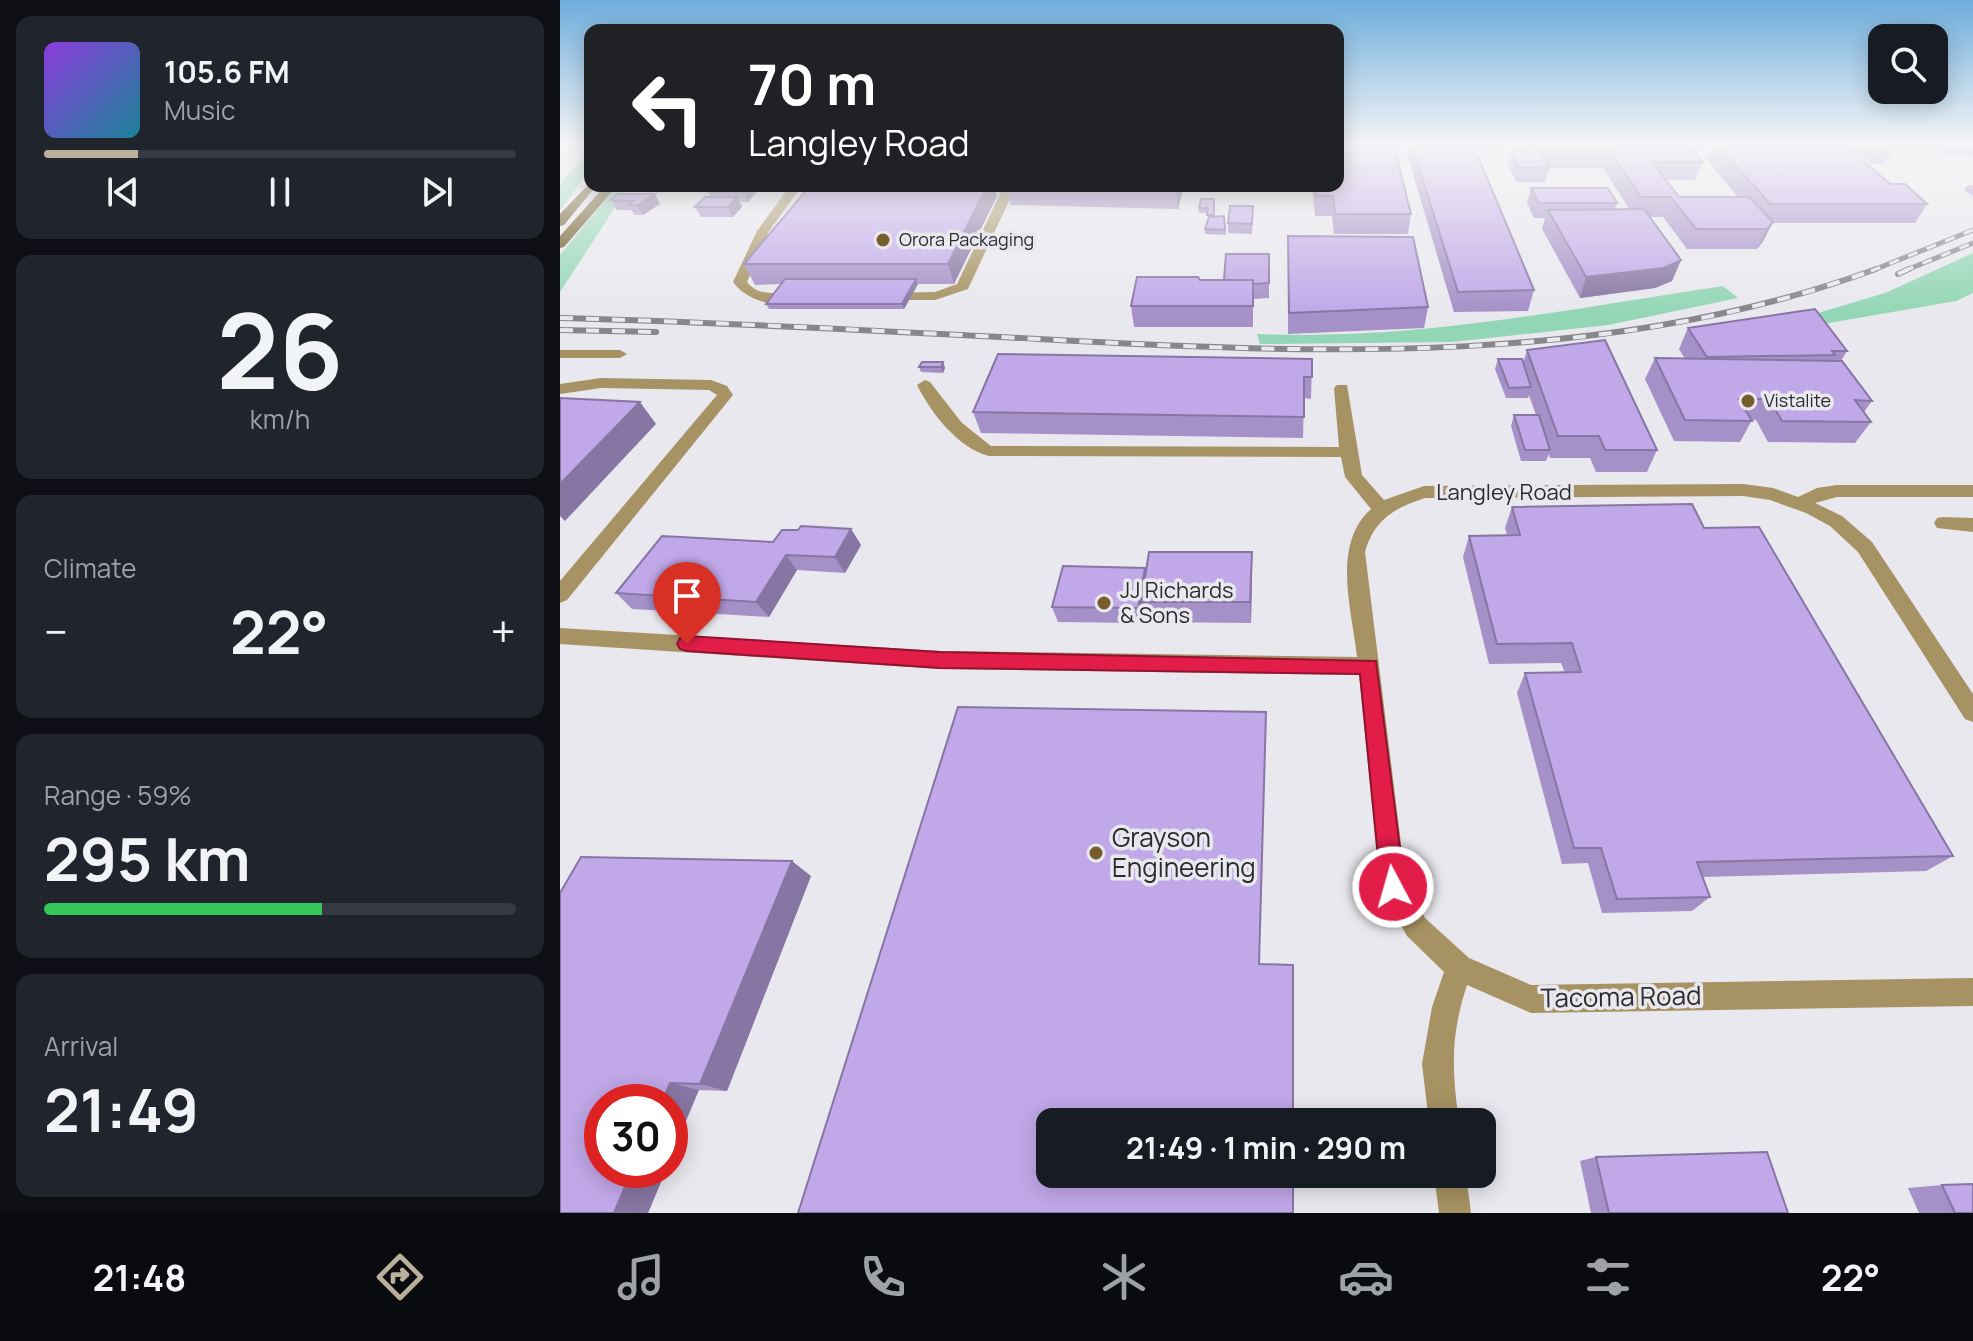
<!DOCTYPE html>
<meta charset="utf-8">
<style>
body{margin:0;font-family:Manrope,sans-serif;background:#20242c;color:#f1f3f6;height:100vh;display:flex;flex-direction:column;font-size:30px;white-space:nowrap}
*{box-sizing:border-box;margin:0}
p{font-size:26px;color:#9ea1a6}
.icon{flex:none;width:44px;height:44px;fill:none;stroke:currentColor;stroke-width:2;stroke-linecap:round;stroke-linejoin:round}
.map{position:relative;flex:1;overflow:hidden}
.panel{display:flex;flex-direction:column;gap:16px;padding:16px;background:#0d0f14;width:560px}
.panel>*{flex:none}
.banner{position:absolute;left:24px;top:24px;width:760px;height:168px;border-radius:16px;box-shadow:0 4px 20px #0003;background:#202124;color:#fff;overflow:hidden}
.fabs{position:absolute;left:1308px;top:24px;display:grid;gap:16px}
.fabs a{display:grid;place-items:center;width:80px;height:80px;border-radius:16px;background:#171b24;box-shadow:0 4px 20px #0003;font-size:40px}
.speed{position:absolute;left:24px;top:1084px;display:flex;gap:16px;font-size:40px;font-weight:700;text-align:center}
.speed>*{display:grid;place-content:center;width:104px;height:104px;border-radius:50%;background:#171b24;box-shadow:0 4px 20px #0003;line-height:1}
.speed .limit{border:12px solid #d22;background:#fff;color:#111}
.pin{position:absolute;display:grid;place-items:center;width:68px;height:68px;color:#fff;margin:-82px -34px;border-radius:50% 50% 50% 0;rotate:-45deg;box-shadow:0 0 8px #0007}
.pin .icon{rotate:45deg}
.me{position:absolute;width:88px;margin:-44px;rotate:354deg;stroke-linejoin:round;filter:drop-shadow(0 0 6px #0008)}
.turn{display:flex;align-items:center;gap:28px;height:168px;padding:0 32px;font-size:36px}
.turn .icon{width:104px;height:104px;stroke-width:2.5}
.turn b{display:block;font-size:56px;line-height:68px}
.big{font-size:60px;font-weight:700;line-height:1.1}
.panel .widget{flex:1;display:flex;flex-direction:column;justify-content:center;gap:12px;min-width:0;padding:0 28px;border-radius:16px;background:#20242c}
.panel .dial{align-items:center;gap:0}
.dial b{font-size:104px;line-height:1}
.song{display:flex;align-items:center;gap:24px}
.cover{width:96px;height:96px;border-radius:12px;background:linear-gradient(135deg,hsl(270 70% 55%),hsl(190 70% 35%))}
.played{height:8px;border-radius:4px;background:linear-gradient(90deg,#bab09c 20%,#363941 20%)}
.keys{display:flex;justify-content:space-around;direction:ltr}
.heat{display:flex;justify-content:space-between;align-items:center;font-size:44px;direction:ltr}
.charge{height:12px;border-radius:6px;background:linear-gradient(90deg,#34c759 59%,#363941 0)}
.trip{position:absolute;left:476px;top:1108px;width:460px;height:80px;border-radius:16px;background:#171b24;box-shadow:0 4px 20px #0003;font-weight:700;line-height:80px;text-align:center}
.dock{display:flex;height:128px;justify-content:space-around;align-items:center;background:#090b0e;color:#9ea1a6}
.dock .icon{width:56px;height:56px}
.dock .current{color:#bab09c}
.dock b{font-size:36px;color:#f1f3f6}
main{display:flex;flex:1;min-height:0}
.map>svg:first-child{display:block}
.green{fill:#93d6b5}
.lines{fill:none;stroke-linecap:round;stroke-linejoin:round}
.minor{fill:#a69262;fill-rule:evenodd}
.major{fill:#614d12;fill-rule:evenodd}
.rail-far1-casing{stroke:#87868b;stroke-width:5}
.rail-casing{stroke:#87868b;stroke-width:6}
.rail-far1{stroke:#e9e8ee;stroke-width:3;stroke-dasharray:10;stroke-linecap:butt}
.rail{stroke:#e9e8ee;stroke-width:4;stroke-dasharray:13;stroke-linecap:butt}
.wall{fill:#a690c8}
.shaded-wall{fill:#8776a3}
.building{fill:#c1a8e9;stroke:#8776a3;stroke-width:2}
.route{fill:#e11d48;stroke:#92132f;stroke-width:2}
.poi-dot{fill:#775d2e;stroke:#e9e8ee;stroke-width:3}
.labels{text-anchor:middle;stroke-width:7;stroke-linejoin:round;paint-order:stroke}
.far-poi-label{font-size:18px;fill:#2c2b2e;stroke:#e9e8ee;text-anchor:start}
.street-label{font-size:22px;fill:#2c2b2e;stroke:#e9e8ee}
.poi-label{font-size:22px;fill:#2c2b2e;stroke:#e9e8ee;text-anchor:start}
.near-poi-label{font-size:26px;fill:#2c2b2e;stroke:#e9e8ee;text-anchor:start}
.near-street-label{font-size:26px;fill:#2c2b2e;stroke:#e9e8ee}
</style>
<main>
<section class="panel">
<div class="widget">
<div class="song"><i class="cover"></i><div><b>105.6 FM</b><p>Music</p></div></div>
<div class="played"></div>
<div class="keys"><svg class="icon" aria-label="previous" viewBox="0 0 24 24"><path d="M18 5L8 12l10 7zM5 5v14"/></svg><svg class="icon" aria-label="pause" viewBox="0 0 24 24"><path d="M8 5v14M16 5v14"/></svg><svg class="icon" aria-label="next" viewBox="0 0 24 24"><path d="M6 5l10 7-10 7zM19 5v14"/></svg></div>
</div>
<div class="widget dial"><b>26</b><p>km/h</p></div>
<div class="widget"><p>Climate</p>
<div class="heat"><a>−</a><b class="big">22°</b><a>+</a></div>
</div>
<div class="widget"><p>Range · 59%</p><b class="big">295 km</b><div class="charge"></div></div>
<div class="widget"><p>Arrival</p><b class="big">21:49</b></div>
</section>
<div class="map">
<svg width="1413" height="1213" viewBox="0 0 1413 1213">
<rect width="100%" height="100%" fill="#e9e8ee"/>
<path class="green" d="M30,148C30,173 16,191 0,210V184Z
M57,186H69L0,292V255Z
M1413,253V293L1396,301L1164,341L1325,293Z
M1163,286L1178,298L1048,325L892,342L700,344L697,334C854,341 1009,309 1163,286Z"/>
<g class="lines">
<path class="minor" d="M230,186H242L209,231L187,282C203,302 226,286 243,298C223,312 186,301 173,282L197,231Z
M444,186H456L408,289L375,300H319L317,297L324,293L375,292L397,284Z
M0,350H60L67,354L60,358H0Z
M41,378L151,380L167,386L173,395L7,600L0,603V581L157,395L149,390L41,388L0,394V384Z
M365,380L370,382L402,423L431,446L779,447L774,388L777,385H787L802,475L824,500L864,486L1183,484L1213,488L1238,497L1257,488L1277,485H1413V497H1277L1255,503L1282,516L1312,542L1413,694V722L1405,719L1298,552L1270,526L1246,513L1210,500L1183,496L865,498C834,508 814,520 805,552L846,884L865,918L909,958L971,985L1413,978V1006L971,1013L907,985C890,1037 892,1069 899,1122H869L862,1064L872,1007L884,972L847,936L820,887L799,675L380,669L0,644V628L380,651L797,657C792,610 771,545 811,509L785,477L781,457L429,456C398,448 371,413 357,385Z
M1383,517L1413,518V532L1377,528L1374,523L1377,518Z
M874,1174H906L911,1213H879Z"/>
<path class="major" d="M30,183V186H36L4,225L0,226V214Z
M45,186H57L4,247L0,248V236Z"/>
<defs>
<path id="rail-far1" d="M1311,271L1413,230
M1344,271L1413,243"/>
<path id="rail" d="M1338,274L1349,269
M0,318C160,322 319,331 479,339C757,354 1051,367 1316,269
M0,330L96,332"/>
</defs>
<use href="#rail-far1" class="rail-far1-casing"/>
<use href="#rail" class="rail-casing"/>
<use href="#rail-far1" class="rail-far1"/>
<use href="#rail" class="rail"/>
</g>
<path class="wall" d="M845,142H912L974,290L968,311L894,312L845,147Z
M968,142H1126L1143,162L1135,180H1106L1119,197H1178L1146,159L1153,142H1295L1301,147L1303,142L1330,154L1325,163L1312,164L1300,154L1299,157L1330,184L1367,204L1355,223H1212L1203,241L1197,249H1127L1103,217H1089L1121,260L1112,281L1095,288L1020,298L982,229L985,218H974L967,203L971,188L1057,203L1055,210L1069,209L1043,168H989L985,182H956L947,163L950,149H968L967,147Z
M1367,142H1413V156L1411,155H1383Z
M1413,185V196L1404,190L1407,186Z
M250,186H434L437,196L394,284H358L344,309H209L206,304L221,284L195,285L184,264Z
M446,186H624L618,209L451,205Z
M752,186H778L851,214L848,234H774L772,216H755Z
M199,189L188,202H180L182,207L173,217H141L135,207L151,197L149,192Z
M58,194L100,204L83,215H75L71,210H57L51,200Z
M654,199V216H664L666,235L645,234V229L648,220V213H639V208Z
M693,216L692,234L668,233V223Z
M709,254V298L693,299V327H574L571,306L640,280H664Z
M728,256L868,307L864,328L728,334Z
M1128,328L1287,351L1281,361L1312,401L1304,412L1311,422L1295,443L1208,442L1196,420H1192L1180,442L1114,441L1085,379L1095,358L1125,359L1119,349Z
M967,350L1097,450L1087,472H1036L1030,458H990L989,454L986,461H961L951,426L954,415H976L969,395L968,398H946L935,369L938,359L963,363Z
M752,359L751,399L744,398L743,438L421,433L413,412Z
M383,362L385,368L383,373L361,372L359,367Z
M952,507L1144,528L1393,856L1366,871L1142,877L1150,897L1132,911L1042,913L1028,863L1002,864L957,693L965,673H1005L1001,663L929,664L903,557L909,536L947,535L945,528Z
M291,529L301,545L285,573L237,570L209,617L72,609L56,593L213,542L238,530Z
M586,572L692,573L691,623L585,622L583,612L581,623L498,622L492,607Z
M251,876L167,1091L139,1090L42,1170H106L88,1213H0Z
M1036,1157L1228,1213H1031L1020,1161Z
M1382,1185L1413,1213H1359L1348,1188Z"/>
<path class="shaded-wall" d="M188,186H197L199,189L188,202L183,192Z
M427,186H434L437,196L394,284L388,264Z
M617,186H624L618,209L616,190Z
M95,194L100,204L83,215L77,205Z
M177,197L182,207L173,217L168,207Z
M1213,222L1203,241L1197,249L1207,229Z
M1121,260L1112,281L1095,288L1020,298L1026,277Z
M356,279L358,284L344,309L342,304Z
M383,362L385,368L383,373L381,367Z
M80,402L96,424L5,521L0,516V484Z
M291,529L301,545L285,573L275,557Z
M692,552V573L691,623L690,602Z
M226,555L237,570L209,617L196,602Z
M585,568L588,583L581,602L583,612L581,623L578,608Z
M232,861L251,876L167,1091L140,1084Z
M110,1083L139,1090L110,1159V1102H102Z
M72,1170H106L88,1213H54Z"/>
<path class="building" d="M778,142H833L851,214H775L773,196H756L755,186H778Z
M851,142H912L974,290L898,292Z
M979,142H1126L1143,162H1092L1119,197H1189L1213,222L1207,229H1136L1111,197H1081L1049,150H983Z
M1155,142H1295L1303,149H1290L1330,184H1345L1367,204H1210Z
M1303,142H1316L1330,154H1317Z
M950,149H979L989,168H959Z
M155,186H188L183,192H149Z
M250,186H427L388,264H184Z
M446,186H617L616,190Z
M971,188H1048L1057,203H978Z
M58,194H95L77,205H68L74,201L51,200Z
M145,197H177L168,207H135Z
M641,199H654V215H647L648,208H639Z
M670,206H693L692,224L668,223Z
M1084,209L1121,260L1104,268L1026,277L988,210Z
M664,216L665,230L645,229L649,217Z
M728,236L853,237L868,307L729,313Z
M666,254H709V283L693,284V280H664Z
M577,277H638L640,280H693V306H571Z
M225,279H356L342,304H206Z
M1255,309L1287,351H1272L1275,355L1147,357L1128,328Z
M1045,340L1097,450H1045L1039,436H998L967,350Z
M438,354L752,359V377H744V417L413,412Z
M1095,358L1282,361L1312,401L1295,400L1311,422L1222,421L1209,399H1179L1192,421L1125,420Z
M938,359H962L971,387L949,388Z
M362,362H383L381,367H359Z
M0,398L80,402L0,484Z
M954,415H979L990,450H965Z
M1132,504L1144,528L1199,527L1393,856L1137,862L1150,897L1057,899L1041,848H1014L965,673L1021,672L1012,643L937,644L909,536L960,535L952,507Z
M241,526L291,529L275,557L226,555L196,602L56,593L102,536L213,542L222,530H238Z
M589,552H692L690,602H581Z
M503,566L585,568L578,608L492,607Z
M398,707L706,712L699,964L733,965V1122H490V1174H733V1213H238Z
M21,857L232,861L140,1084L110,1083L102,1102H42V1170H72L54,1213H0V893Z
M1207,1152L1228,1213H1049L1036,1157Z
M1413,1184V1213H1395L1382,1185Z"/>
<linearGradient id="sky" x2="0" y2="1"><stop stop-color="#6eaddc"/><stop offset="0.46" stop-color="#f5f5f7"/><stop offset="1" stop-color="#f5f5f7" stop-opacity="0"/></linearGradient>
<rect width="1413" height="312" fill="url(#sky)"/>
<path class="route" d="M127,636L380,652L816,661L845,887L841,895L833,898L824,895L821,887L800,674L380,668L127,651L120,649L117,644L120,638Z"/>
<g class="poi-dot">
<circle cx="323" cy="240" r="8"/>
<circle cx="1188" cy="401" r="8"/>
<circle cx="544" cy="603" r="8"/>
<circle cx="536" cy="853" r="8"/>
</g>
<g class="labels">
<g class="far-poi-label">
<text x="339" y="246">Orora Packaging</text>
<text x="1204" y="407">Vistalite</text>
</g>
<g class="street-label">
<text x="944" y="500">Langley Road</text>
</g>
<g class="poi-label">
<text x="560" y="598">JJ Richards<tspan x="560" dy="25">&amp; Sons</tspan></text>
</g>
<g class="near-poi-label">
<text x="552" y="847">Grayson<tspan x="552" dy="30">Engineering</tspan></text>
</g>
<g class="near-street-label">
<text transform="translate(1061 997) rotate(-1)" y="9">Tacoma Road</text>
</g>
</g>
</svg>
<div class="fabs">
<a><svg class="icon" aria-label="search" viewBox="0 0 24 24"><circle cx="10" cy="10" r="6"/><path d="M15 15l6 6"/></svg></a>
</div>
<div class="speed"><div class="limit">30</div></div>
<div class="pin" style="left:127px;top:644px;background:#d93025"><svg class="icon" aria-label="arrive" viewBox="0 0 24 24"><path d="M6 21V4h12l-3 4 3 4H6"/></svg></div>
<svg class="me" style="left:833px;top:887px" viewBox="-20 -20 40 40"><circle r="17" fill="#e11d48" stroke="#fff" stroke-width="3"/><path d="M0-11L8 9 0 5-8 9z" fill="#fff"/></svg>
<div class="trip">21:49 · 1 min · 290 m</div>
<div class="banner">
<div class="turn"><svg class="icon" aria-label="left" viewBox="0 0 24 24"><path d="M17 20v-9H6M10 6l-5 5 5 5"/></svg><div><b>70 m</b>Langley Road</div></div>
</div>
</div>
</main>
<nav class="dock">
<b>21:48</b>
<svg class="icon current" aria-label="directions" viewBox="0 0 24 24"><path d="M12 3l9 9-9 9-9-9zM9 14v-3h6M13 9l2 2-2 2"/></svg>
<svg class="icon" aria-label="music" viewBox="0 0 24 24"><path d="M9 18V5l10-2v13"/><circle cx="6" cy="18" r="3"/><circle cx="16" cy="16" r="3"/></svg>
<svg class="icon" aria-label="phone" viewBox="0 0 24 24"><path d="M5 4h4l2 5-3 2q2 4 5 5l2-3 5 2v4C11 20 4 13 5 4z"/></svg>
<svg class="icon" aria-label="climate" viewBox="0 0 24 24"><path d="M12 3v18M4 7l16 10M4 17L20 7"/></svg>
<svg class="icon" aria-label="car" viewBox="0 0 24 24"><path d="M5 17H2v-5l4-1 3-4h7l3 4 3 1v5h-3M9 17h6M6 11h13"/><circle cx="7" cy="17" r="2"/><circle cx="17" cy="17" r="2"/></svg>
<svg class="icon" aria-label="filters" viewBox="0 0 24 24"><path d="M4 7h16M4 17h16"/><circle cx="9" cy="7" r="2"/><circle cx="15" cy="17" r="2"/></svg>
<b>22°</b>
</nav>
